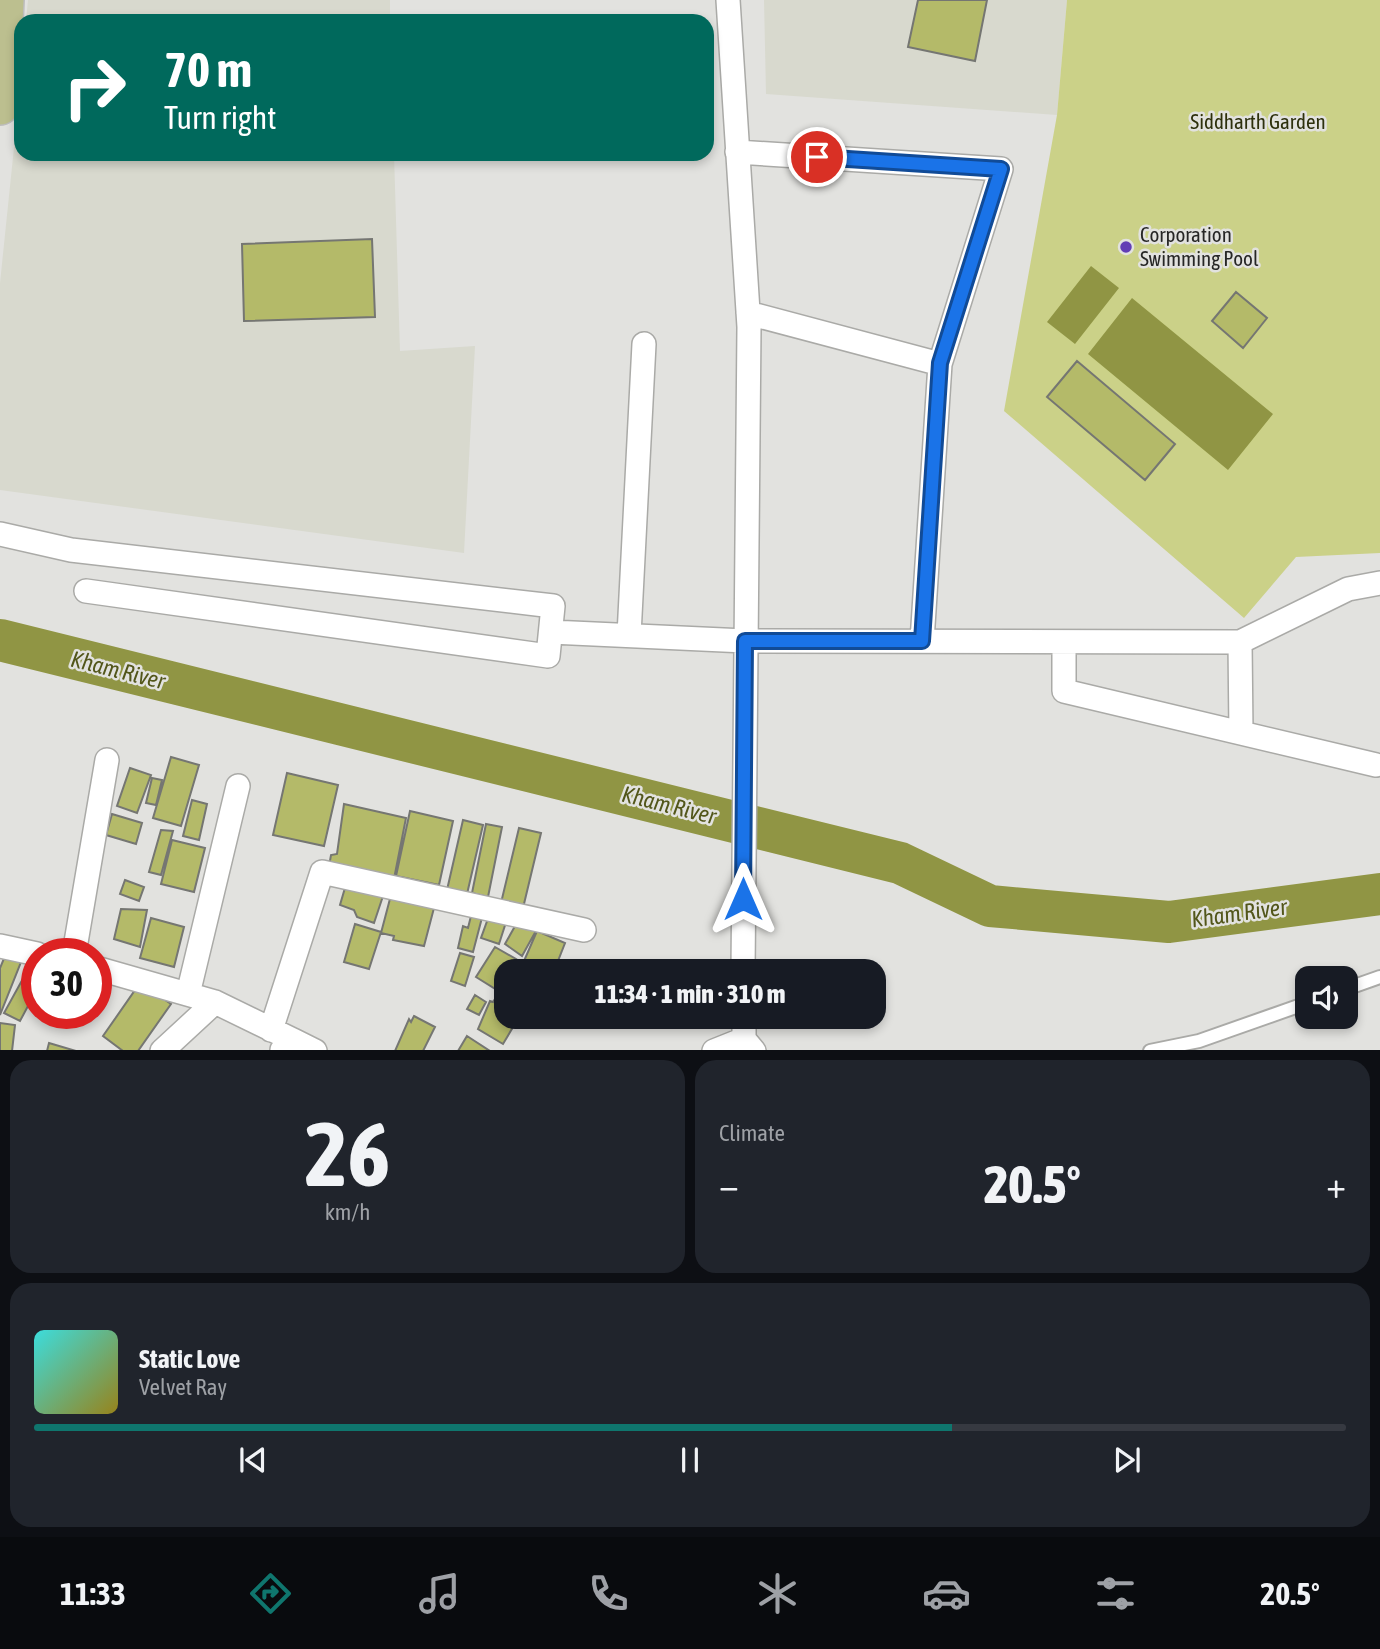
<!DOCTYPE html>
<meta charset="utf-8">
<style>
body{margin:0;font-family:"Asap Condensed",sans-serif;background:#20242c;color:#f1f3f6;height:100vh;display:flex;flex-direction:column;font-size:26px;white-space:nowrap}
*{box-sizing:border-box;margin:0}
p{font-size:23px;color:#9ea1a6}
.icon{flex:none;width:38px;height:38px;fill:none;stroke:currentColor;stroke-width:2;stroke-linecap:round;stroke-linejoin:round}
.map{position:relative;height:1050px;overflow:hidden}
.side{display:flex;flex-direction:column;gap:10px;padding:10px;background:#0d0f14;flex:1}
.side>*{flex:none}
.top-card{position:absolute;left:14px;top:14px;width:700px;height:147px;border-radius:21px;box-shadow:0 4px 10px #0003;background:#00695c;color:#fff;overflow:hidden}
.tools{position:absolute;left:1295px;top:966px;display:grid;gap:14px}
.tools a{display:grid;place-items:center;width:63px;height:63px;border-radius:14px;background:#171b24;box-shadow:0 4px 10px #0003;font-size:35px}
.speed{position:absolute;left:21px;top:938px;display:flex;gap:14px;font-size:35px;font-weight:700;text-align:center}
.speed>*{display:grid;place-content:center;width:91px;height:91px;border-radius:50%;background:#171b24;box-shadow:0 4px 10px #0003;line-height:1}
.speed .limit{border:10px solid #d22;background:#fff;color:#111}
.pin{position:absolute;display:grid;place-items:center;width:60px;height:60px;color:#fff;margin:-30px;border:4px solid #fff;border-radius:50%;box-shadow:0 2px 7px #0007}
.me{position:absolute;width:77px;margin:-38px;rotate:0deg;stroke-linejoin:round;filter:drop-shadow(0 0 5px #0008)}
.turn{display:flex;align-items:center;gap:24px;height:147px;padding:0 35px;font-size:32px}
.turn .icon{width:91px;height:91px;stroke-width:2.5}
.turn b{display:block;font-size:49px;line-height:60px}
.big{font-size:52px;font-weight:800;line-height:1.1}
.side .tile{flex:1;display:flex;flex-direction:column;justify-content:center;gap:10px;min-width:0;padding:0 24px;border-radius:21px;background:#20242c}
.side .dial{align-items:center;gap:0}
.dial b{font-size:91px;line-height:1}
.song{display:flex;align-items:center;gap:21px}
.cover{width:84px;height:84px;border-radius:10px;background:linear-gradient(135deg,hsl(180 70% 55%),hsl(50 70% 35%))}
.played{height:7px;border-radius:4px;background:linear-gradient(90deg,#0f766e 70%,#363941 70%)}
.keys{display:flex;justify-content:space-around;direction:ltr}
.heat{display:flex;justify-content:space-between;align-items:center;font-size:38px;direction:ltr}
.side .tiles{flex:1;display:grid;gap:10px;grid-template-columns:1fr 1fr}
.tile:last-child{grid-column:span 2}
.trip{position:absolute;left:494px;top:959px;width:392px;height:70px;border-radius:21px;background:#171b24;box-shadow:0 4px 10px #0003;font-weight:800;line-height:70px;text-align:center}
.tab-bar{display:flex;height:112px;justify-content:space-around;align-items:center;background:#090b0e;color:#9ea1a6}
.tab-bar .icon{width:49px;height:49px}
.tab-bar .active{color:#0f766e}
.tab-bar b{font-size:32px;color:#f1f3f6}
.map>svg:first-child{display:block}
.built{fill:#d8d9ce}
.green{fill:#cbd188}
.water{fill:#909544}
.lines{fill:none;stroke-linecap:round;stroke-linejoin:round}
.river{stroke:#909544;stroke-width:42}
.building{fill:#b4ba69;stroke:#757672;stroke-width:2}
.lane-casing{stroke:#aaaaa7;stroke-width:16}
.street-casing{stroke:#aaaaa7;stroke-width:26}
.primary-casing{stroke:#bebebe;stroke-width:40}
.lane{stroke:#fff;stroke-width:12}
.street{stroke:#fff;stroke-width:23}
.primary{stroke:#bcbf8f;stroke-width:37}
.route-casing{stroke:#114b97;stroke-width:18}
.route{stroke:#1a73e8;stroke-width:12}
.poi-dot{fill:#623db5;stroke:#e2e2df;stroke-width:2.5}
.labels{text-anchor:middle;stroke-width:5;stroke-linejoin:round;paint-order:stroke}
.park-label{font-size:21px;fill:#2d300c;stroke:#e2e2df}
.poi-label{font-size:21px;fill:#262625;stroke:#e2e2df;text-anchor:start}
.water-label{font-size:23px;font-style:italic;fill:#52561a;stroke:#e2e2df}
</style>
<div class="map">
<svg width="1380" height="1051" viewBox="0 0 1380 1051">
<rect width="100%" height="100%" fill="#e2e2df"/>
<path class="built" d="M28,0H390V21H26Z
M764,0H1067L1057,115L766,94Z
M21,80V154H394L400,351L475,346L464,553L0,490V283Z"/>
<path class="green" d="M1067,0H1380V553L1296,557L1244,618L1004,411L1057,115Z"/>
<path class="water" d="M1091,266L1119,288L1075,344L1047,322Z
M1132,298L1273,414L1228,470L1088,354Z"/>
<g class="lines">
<path class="river" d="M0,640L900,863L990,906L1169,922L1380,894"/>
</g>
<path class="building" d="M918,0H987L975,61L908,47Z
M372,239L375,317L244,321L242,244Z
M1236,292L1267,318L1243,348L1212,321Z
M1077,361L1175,444L1145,480L1047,397Z
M171,757L199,765L181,826L153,818Z
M130,768L151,775L137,813L117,806Z
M287,773L338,785L324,846L273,835Z
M152,778L162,780L156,805L146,803Z
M192,800L207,804L199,840L183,836Z
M344,804L406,818L393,884L328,872L331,855L337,854Z
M410,811L453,821L439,885L396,876Z
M112,814L142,823L136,844L106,835Z
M463,820L483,825L467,894L447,890Z
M486,824L502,827L488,897L472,893Z
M519,828L541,833L523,908L501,903Z
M161,830L173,831L161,875L149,872Z
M172,840L205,848L194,892L161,884Z
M125,880L144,887L139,901L120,894Z
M347,881L384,893L374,923L357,917L354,910L340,905Z
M391,895L434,908L424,946L393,940L394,936L381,933Z
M473,908L484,910L473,952L458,948L463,926L468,928Z
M121,909L147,910L140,947L114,939Z
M490,913L507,919L499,944L481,938Z
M151,918L184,927L174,967L140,958Z
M519,919L537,929L522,956L505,944Z
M355,924L381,932L369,969L344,962Z
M537,931L565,943L554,971L524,961Z
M495,947L516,959L506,971L497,990L476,977Z
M460,953L474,957L465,986L451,981Z
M5,956L21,962L0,1015V968Z
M516,963L534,971H512Z
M31,964L37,967V989L20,1021L4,1013Z
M140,983L171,1004L138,1051H123L103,1036Z
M502,988L506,990V1017H519L503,1044L478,1029L490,1001L493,1002Z
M475,995L486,1002L479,1015L467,1009Z
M414,1016L435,1027L423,1051H395L409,1019L411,1022Z
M0,1023L15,1025L12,1051H0Z
M467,1036L490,1051H458Z
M49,1043L76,1051H47Z"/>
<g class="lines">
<defs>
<path id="lane" d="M1346,989L1380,977
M1150,1051L1199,1041L1307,1003"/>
<path id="street" d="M728,0L749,327L743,971
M737,152L1001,169L940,364
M748,313L940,364L922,641
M0,534L71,550L553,606L548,656L86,591
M551,632L745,641L1240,642L1348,589L1380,583
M629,635L644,344
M1064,642V691L1376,765
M1240,642L1241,733
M0,946L37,954
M74,954L107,760
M96,968L215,1002L293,1040
M188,994L238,786
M744,1017V1039L754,1051
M271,1030L322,872L584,930
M282,1050L293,1040L315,1051
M162,1051L215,1002
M714,1051L744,1039"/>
<path id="primary" d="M0,106L5,0"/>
</defs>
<use href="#lane" class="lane-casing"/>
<use href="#street" class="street-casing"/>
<use href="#primary" class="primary-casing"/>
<use href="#lane" class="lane"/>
<use href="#street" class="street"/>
<use href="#primary" class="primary"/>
</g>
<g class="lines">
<defs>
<path id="route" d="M743,899L745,641H922L940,363L1001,169L817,157"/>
</defs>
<use href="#route" class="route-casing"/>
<use href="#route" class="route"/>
</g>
<circle class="poi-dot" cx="1126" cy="247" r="7"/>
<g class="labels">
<g class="park-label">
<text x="1258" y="129">Siddharth Garden</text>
</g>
<g class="poi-label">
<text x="1140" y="242">Corporation<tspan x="1140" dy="24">Swimming Pool</tspan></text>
</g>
<g class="water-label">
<text transform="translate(118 670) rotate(14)" y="8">Kham River</text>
<text transform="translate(669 805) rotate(14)" y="8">Kham River</text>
<text transform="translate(1239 913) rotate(-8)" y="8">Kham River</text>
</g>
</g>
</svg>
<div class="tools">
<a><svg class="icon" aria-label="sound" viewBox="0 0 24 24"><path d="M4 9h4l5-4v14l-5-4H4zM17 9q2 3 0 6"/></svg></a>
</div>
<div class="speed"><div class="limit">30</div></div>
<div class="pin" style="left:817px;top:157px;background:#d93025"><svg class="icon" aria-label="arrive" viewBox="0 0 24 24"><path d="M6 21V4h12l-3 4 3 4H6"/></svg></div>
<svg class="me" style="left:743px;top:899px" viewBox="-20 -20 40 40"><path d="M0-17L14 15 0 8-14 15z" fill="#1a73e8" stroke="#fff" stroke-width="4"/></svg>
<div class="trip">11:34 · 1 min · 310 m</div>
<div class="top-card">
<div class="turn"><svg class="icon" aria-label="right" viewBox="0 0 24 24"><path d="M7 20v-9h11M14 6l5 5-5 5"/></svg><div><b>70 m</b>Turn right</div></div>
</div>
</div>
<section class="side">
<div class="tiles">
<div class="tile dial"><b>26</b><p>km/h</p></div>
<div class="tile"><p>Climate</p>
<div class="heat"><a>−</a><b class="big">20.5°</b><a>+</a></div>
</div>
<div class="tile">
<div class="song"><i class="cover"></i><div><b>Static Love</b><p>Velvet Ray</p></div></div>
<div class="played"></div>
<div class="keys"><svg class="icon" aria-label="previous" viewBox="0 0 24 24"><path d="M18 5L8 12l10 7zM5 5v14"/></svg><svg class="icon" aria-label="pause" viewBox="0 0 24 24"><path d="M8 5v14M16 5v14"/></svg><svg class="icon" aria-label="next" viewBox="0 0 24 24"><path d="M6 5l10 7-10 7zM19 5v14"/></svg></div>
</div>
</div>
</section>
<nav class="tab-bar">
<b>11:33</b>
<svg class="icon active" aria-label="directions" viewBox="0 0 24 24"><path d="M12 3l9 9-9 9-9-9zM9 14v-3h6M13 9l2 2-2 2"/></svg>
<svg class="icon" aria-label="music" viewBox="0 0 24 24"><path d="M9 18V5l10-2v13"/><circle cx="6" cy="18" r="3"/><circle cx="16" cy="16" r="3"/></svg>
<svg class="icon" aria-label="phone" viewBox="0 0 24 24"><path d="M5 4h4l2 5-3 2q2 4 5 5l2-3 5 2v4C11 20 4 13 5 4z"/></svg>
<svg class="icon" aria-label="climate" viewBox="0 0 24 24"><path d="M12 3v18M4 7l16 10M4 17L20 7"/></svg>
<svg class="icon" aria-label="car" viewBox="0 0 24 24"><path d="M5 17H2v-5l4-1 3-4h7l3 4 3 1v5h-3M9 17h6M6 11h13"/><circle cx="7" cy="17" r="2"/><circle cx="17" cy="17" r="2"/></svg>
<svg class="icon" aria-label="filters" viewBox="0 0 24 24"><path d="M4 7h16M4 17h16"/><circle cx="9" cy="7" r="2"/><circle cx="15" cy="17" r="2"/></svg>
<b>20.5°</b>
</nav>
